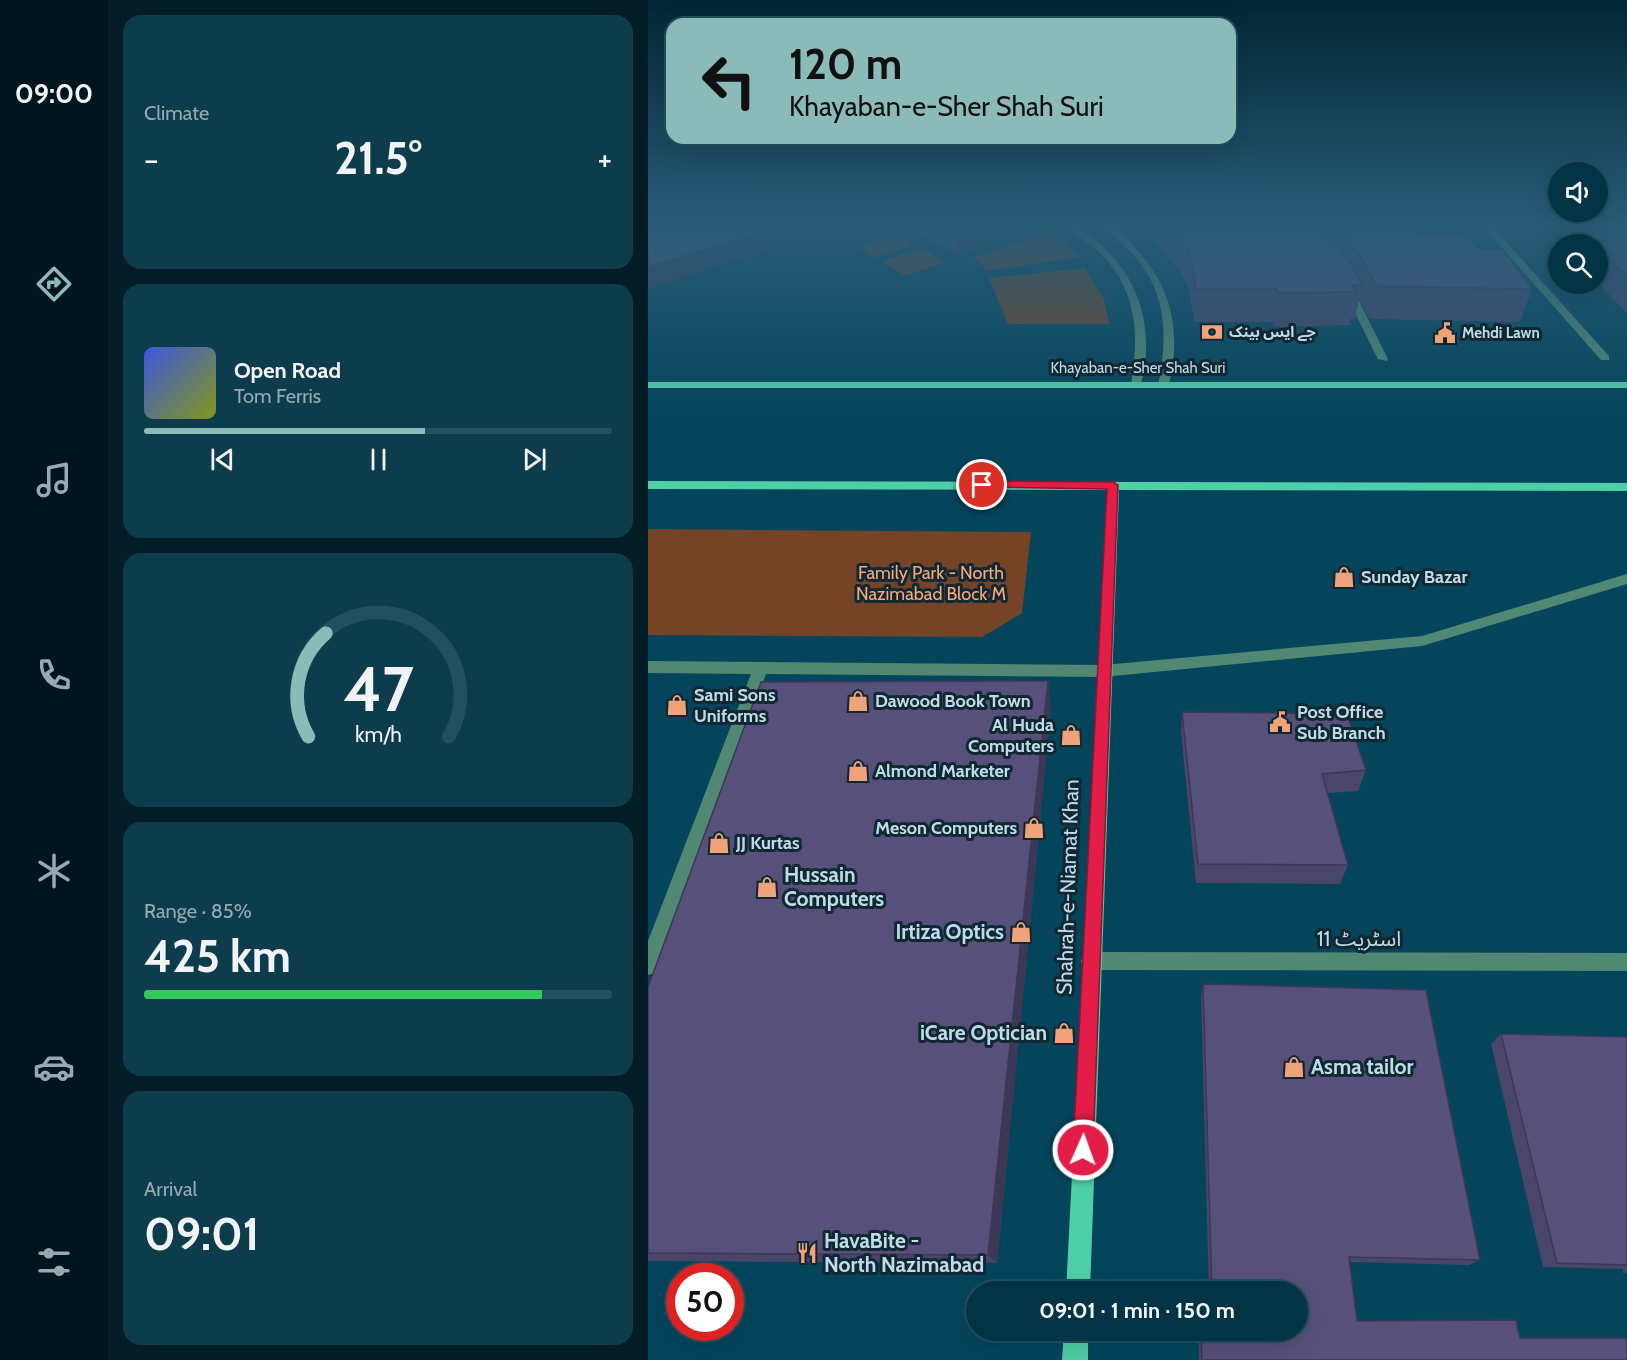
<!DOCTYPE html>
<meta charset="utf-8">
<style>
body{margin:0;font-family:Cabin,"Noto Sans Arabic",sans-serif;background:#0d3c4c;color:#f1f3f6;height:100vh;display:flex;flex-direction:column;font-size:22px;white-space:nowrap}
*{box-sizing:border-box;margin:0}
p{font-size:20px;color:#97aab3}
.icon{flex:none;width:33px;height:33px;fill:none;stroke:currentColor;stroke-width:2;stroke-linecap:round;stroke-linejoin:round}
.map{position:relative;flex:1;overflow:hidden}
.details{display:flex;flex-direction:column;gap:15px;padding:15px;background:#021d26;width:540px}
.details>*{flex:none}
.guide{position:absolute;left:18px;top:18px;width:570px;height:126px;border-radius:18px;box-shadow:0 6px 24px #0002,0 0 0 2px #244f5e;background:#8bbbb9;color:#111;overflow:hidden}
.controls{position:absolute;left:900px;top:162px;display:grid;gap:12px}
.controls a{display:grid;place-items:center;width:60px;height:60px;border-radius:50%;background:#033445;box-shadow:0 6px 24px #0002,0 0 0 2px #244f5e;font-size:30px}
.speed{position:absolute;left:18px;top:1263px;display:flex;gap:12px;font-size:30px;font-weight:700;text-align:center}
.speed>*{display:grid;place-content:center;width:78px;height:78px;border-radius:50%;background:#033445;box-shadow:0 6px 24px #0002,0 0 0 2px #244f5e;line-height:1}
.speed .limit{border:9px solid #d22;background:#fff;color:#111}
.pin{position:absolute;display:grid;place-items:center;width:51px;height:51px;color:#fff;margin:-26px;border:3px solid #fff;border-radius:50%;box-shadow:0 2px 6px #0007}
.me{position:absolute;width:66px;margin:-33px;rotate:2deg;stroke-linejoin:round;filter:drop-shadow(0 0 4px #0008)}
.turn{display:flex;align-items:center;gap:21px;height:126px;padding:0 24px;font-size:27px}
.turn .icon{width:78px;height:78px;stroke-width:2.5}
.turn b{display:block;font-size:42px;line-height:51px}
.big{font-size:45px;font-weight:800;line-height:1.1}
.details .tile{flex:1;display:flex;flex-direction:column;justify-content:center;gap:9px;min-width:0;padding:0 21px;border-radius:18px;background:#0d3c4c}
.details .dial{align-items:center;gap:0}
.dial svg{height:156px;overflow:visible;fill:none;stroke:#244f5e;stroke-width:7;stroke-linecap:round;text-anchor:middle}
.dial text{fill:#f1f3f6;stroke:none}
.song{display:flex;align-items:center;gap:18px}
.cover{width:72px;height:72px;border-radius:9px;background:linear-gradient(135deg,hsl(230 70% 55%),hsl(70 70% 35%))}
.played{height:6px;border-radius:3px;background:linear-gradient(90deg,#8bbbb9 60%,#244f5e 60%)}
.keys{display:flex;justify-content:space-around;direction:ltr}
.heat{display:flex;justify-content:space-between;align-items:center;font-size:33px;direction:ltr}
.charge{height:9px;border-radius:4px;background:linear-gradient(90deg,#34c759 85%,#244f5e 0)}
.trip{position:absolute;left:318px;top:1281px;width:342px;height:60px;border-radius:30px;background:#033445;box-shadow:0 6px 24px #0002,0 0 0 2px #244f5e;font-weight:800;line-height:60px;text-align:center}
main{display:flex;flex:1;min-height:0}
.tab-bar{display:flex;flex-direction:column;width:108px;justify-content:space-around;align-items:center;background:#01151c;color:#97aab3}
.tab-bar .icon{width:42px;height:42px}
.tab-bar .selected{color:#8bbbb9}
.tab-bar b{font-size:27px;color:#f1f3f6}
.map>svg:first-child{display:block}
.green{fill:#754326}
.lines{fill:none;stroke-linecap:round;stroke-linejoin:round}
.minor{fill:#508874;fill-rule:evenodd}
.major{fill:#4fcfa8;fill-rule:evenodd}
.wall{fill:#4a456a}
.shaded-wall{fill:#3c3856}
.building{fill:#56507b;stroke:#3c3856;stroke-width:1.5}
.route{fill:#e11d48;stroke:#92132f;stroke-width:1.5}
.labels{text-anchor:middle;stroke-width:6;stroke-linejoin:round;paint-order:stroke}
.far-poi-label{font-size:15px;font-weight:bold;fill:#bfdbe9;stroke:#112833;text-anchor:start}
.far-street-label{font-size:15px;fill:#bfdbe9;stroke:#112833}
.park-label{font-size:18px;fill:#fca777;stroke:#112833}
.poi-label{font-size:18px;font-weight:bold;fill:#bfdbe9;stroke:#112833;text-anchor:start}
.near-poi-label{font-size:21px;font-weight:bold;fill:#bfdbe9;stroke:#112833;text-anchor:start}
.near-street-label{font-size:21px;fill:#bfdbe9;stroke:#112833}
</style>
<main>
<nav class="tab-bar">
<b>09:00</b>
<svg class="icon selected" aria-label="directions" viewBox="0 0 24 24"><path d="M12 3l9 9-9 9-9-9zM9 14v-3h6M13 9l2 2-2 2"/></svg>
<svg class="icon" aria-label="music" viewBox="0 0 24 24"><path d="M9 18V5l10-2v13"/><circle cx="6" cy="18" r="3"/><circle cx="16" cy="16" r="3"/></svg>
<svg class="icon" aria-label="phone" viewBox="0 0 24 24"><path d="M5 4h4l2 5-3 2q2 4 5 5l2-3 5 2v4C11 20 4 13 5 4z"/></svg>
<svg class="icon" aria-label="climate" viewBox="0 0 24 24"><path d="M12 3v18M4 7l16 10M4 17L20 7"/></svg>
<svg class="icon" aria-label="car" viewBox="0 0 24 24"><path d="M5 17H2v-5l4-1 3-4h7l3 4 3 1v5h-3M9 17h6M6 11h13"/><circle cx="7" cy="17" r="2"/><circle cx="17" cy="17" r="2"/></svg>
<svg class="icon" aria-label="filters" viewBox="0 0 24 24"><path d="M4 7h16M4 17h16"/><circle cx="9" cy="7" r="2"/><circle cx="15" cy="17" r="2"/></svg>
</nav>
<section class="details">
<div class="tile"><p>Climate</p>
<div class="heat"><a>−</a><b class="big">21.5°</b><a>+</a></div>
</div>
<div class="tile">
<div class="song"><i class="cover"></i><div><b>Open Road</b><p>Tom Ferris</p></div></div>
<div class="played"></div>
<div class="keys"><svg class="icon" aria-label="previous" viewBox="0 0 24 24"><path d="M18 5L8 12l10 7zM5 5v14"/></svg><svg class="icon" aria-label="pause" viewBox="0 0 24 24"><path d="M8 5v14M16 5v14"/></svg><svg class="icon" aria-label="next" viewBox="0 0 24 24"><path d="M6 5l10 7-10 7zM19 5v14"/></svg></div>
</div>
<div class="tile dial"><svg viewBox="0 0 100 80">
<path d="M14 69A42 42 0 1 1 86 69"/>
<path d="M14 69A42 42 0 0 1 23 16" stroke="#8bbbb9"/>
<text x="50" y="56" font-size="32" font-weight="700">47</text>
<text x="50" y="72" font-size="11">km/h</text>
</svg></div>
<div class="tile"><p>Range · 85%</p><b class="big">425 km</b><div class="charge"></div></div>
<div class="tile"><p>Arrival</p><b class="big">09:01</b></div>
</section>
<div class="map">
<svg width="979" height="1360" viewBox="0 0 979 1360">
<rect width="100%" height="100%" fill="#04455c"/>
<path class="green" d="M405,231L432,257L339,271L327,257Z
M248,235L266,245L227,258L210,247Z
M274,248L296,262L256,276L234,261Z
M437,268L456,299L461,324H360L341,278Z
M0,529L383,532L374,613L334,637L0,635Z"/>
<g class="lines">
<path class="minor" d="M416,223C430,223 441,234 451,243C483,272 499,306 498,350C498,361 496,376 492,386L488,387L483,384C491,337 490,293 455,256C443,244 428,235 416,223Z
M453,223H462C503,260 529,294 526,352C525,363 524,378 519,388H511L510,386C519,341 520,297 489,259C478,246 464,236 453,223Z
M832,223H841L961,356V360H953Z
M700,286L705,289L740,359L739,361L730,359L695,289Z
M979,574V584L774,646L455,677L118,674L10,966L7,973L0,975V941L103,674L0,673V661L455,665L774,636Z
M443,952L979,953V971L443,970L436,968L433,961L436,954Z"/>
<path class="major" d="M0,382H979V388H0Z
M0,481L979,483V491L471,490L442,1292H418L459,490L0,489Z
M416,1330H440V1360H414Z"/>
</g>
<path class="wall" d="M251,223H398L311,255Z
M484,223H777L772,236L829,249L884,289L872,322L722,319L711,299L707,318H703L702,325L626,327L625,322H546L541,288L531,270L494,229Z
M912,223H979V313L950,283V244H920L925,230Z
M403,708L349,1263L0,1261V987Z
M534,712L718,770L710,791L680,793L700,865L692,884L548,883L533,733Z
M555,984L832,1260L821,1265L701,1262L709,1321L872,1338L979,1360H551L550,1330H650V1292H561L553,996Z
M853,1034L979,1037V1273H975V1269L895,1267L843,1044Z"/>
<path class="shaded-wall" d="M144,223H206L0,289V267Z
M347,223H398L311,255L308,237Z
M772,223H777L759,268L767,236Z
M400,681L403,708L349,1263L340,1255Z"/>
<path class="building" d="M0,223H144L0,267Z
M281,223H347L308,237Z
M517,223H668L701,261L714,285H704L709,292L630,293L629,289H548L543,256L532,238Z
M683,223H772L767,236H819L829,249H855L884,289L729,286L712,255Z
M965,223H979V230Z
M927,226L979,236V277L950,248V244H946Z
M400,681L340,1255L0,1253V987L113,682Z
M534,712L699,714L718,770L674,774L700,865L550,864Z
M555,984L778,990L832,1260L701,1257L709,1321L868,1320L872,1338H979V1360H554L553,1330H650V1292H564Z
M853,1034L979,1037V1265L909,1263Z"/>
<linearGradient id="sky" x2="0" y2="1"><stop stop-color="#022633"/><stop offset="0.54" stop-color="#295c78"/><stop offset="1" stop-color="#295c78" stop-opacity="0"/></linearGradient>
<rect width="979" height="413" fill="url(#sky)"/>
<path class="route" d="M334,481L465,482L470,485L445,1150L442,1157L435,1160L428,1157L425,1150L459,489L331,487L329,485Z"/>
<defs>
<symbol id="bank-bare" viewBox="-9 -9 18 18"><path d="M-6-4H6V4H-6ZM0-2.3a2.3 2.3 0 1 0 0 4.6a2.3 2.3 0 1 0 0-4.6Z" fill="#f0a378" stroke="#112833" stroke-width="2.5" paint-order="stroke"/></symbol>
<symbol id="civic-bare" viewBox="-9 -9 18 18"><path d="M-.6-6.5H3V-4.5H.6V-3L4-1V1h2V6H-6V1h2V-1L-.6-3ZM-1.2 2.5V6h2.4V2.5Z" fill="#f0a378" stroke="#112833" stroke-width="2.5" paint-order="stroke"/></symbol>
<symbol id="shop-bare" viewBox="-9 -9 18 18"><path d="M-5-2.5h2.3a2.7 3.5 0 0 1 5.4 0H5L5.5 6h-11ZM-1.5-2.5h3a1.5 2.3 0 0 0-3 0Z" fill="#f0a378" stroke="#112833" stroke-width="2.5" paint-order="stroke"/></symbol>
<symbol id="restaurant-bare" viewBox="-9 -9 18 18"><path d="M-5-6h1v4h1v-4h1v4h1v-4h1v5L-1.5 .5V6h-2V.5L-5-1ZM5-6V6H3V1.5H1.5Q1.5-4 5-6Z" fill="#f0a378" stroke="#112833" stroke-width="2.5" paint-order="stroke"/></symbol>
</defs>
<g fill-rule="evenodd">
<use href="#bank-bare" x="549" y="317" width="30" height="30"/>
<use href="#civic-bare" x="782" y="318" width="30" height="30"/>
<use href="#shop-bare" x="681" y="562" width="30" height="30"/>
<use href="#shop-bare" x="195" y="686" width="30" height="30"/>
<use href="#shop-bare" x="14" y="690" width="30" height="30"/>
<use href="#civic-bare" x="617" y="707" width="30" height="30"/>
<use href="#shop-bare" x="408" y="720" width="30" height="30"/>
<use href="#shop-bare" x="195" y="756" width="30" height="30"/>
<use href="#shop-bare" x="371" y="813" width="30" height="30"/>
<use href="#shop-bare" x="56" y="828" width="30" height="30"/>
<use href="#shop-bare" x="104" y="872" width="30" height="30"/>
<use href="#shop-bare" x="358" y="917" width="30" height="30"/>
<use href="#shop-bare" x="401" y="1018" width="30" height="30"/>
<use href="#shop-bare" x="631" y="1052" width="30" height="30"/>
<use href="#restaurant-bare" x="144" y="1238" width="30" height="30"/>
</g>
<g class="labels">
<g class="far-poi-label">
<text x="581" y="337">جے ایس بینک</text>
<text x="814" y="338">Mehdi Lawn</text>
</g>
<g class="far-street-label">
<text x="490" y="373">Khayaban-e-Sher Shah Suri</text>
</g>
<g class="park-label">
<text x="283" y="579">Family Park - North<tspan x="283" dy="21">Nazimabad Block M</tspan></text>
</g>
<g class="poi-label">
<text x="713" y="583">Sunday Bazar</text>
<text x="46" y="701">Sami Sons<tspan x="46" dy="21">Uniforms</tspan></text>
<text x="227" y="707">Dawood Book Town</text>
<text x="649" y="718">Post Office<tspan x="649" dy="21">Sub Branch</tspan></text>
<text x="406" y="731" text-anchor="end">Al Huda<tspan x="406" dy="21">Computers</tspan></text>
<text x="227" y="777">Almond Marketer</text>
<text x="369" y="834" text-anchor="end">Meson Computers</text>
<text x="88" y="849">JJ Kurtas</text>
</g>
<g class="near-poi-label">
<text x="136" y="882">Hussain<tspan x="136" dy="24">Computers</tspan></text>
<text x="356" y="939" text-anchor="end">Irtiza Optics</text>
<text x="399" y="1040" text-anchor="end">iCare Optician</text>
<text x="663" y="1074">Asma tailor</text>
<text x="176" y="1248">HavaBite -<tspan x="176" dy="24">North Nazimabad</tspan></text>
</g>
<g class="near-street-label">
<text transform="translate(420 887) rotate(-88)" y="7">Shahrah-e-Niamat Khan</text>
<text x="711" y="946">اسٹریٹ 11</text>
</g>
</g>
</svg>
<div class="controls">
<a><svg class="icon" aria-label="sound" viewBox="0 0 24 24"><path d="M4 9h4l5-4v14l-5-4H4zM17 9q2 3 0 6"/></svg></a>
<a><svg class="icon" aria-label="search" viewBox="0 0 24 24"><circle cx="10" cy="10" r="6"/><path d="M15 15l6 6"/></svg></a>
</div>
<div class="speed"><div class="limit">50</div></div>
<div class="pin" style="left:334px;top:485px;background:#d93025"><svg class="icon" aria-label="arrive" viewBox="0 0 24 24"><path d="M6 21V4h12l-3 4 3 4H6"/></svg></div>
<svg class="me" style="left:435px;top:1150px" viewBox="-20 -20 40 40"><circle r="17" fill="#e11d48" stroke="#fff" stroke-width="3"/><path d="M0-11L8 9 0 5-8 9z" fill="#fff"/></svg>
<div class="trip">09:01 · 1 min · 150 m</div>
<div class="guide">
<div class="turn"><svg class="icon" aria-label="left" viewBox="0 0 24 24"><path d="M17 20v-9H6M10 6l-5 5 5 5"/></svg><div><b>120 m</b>Khayaban-e-Sher Shah Suri</div></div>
</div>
</div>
</main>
